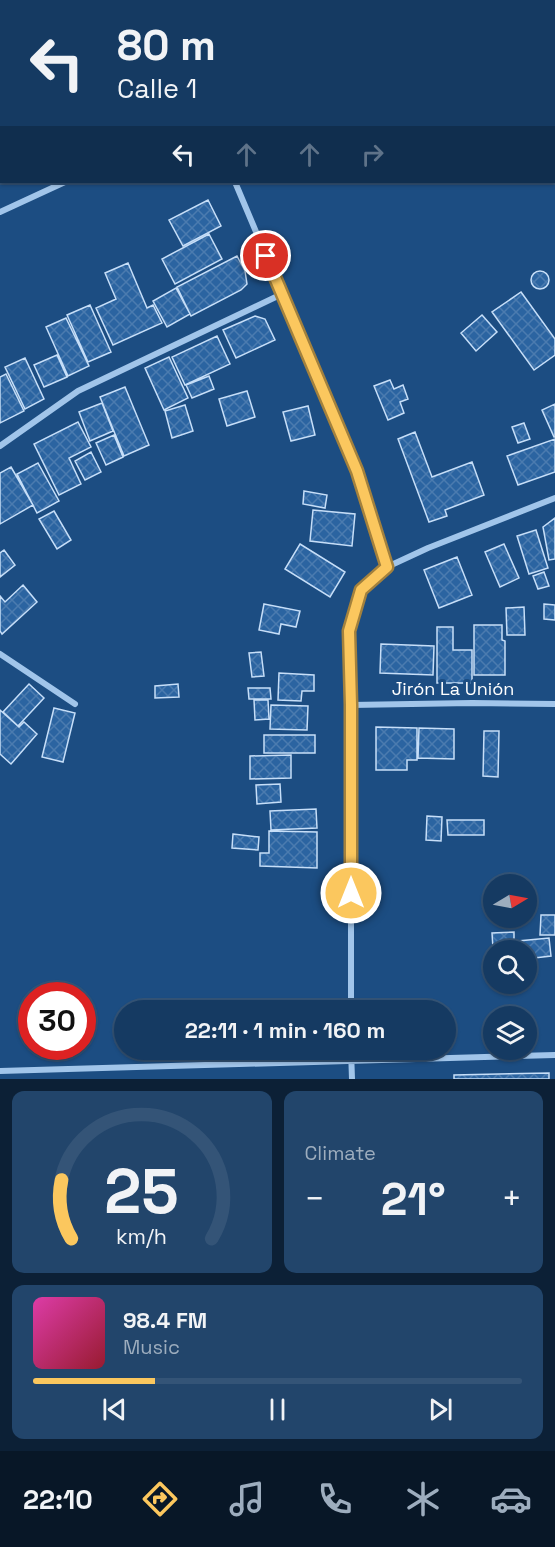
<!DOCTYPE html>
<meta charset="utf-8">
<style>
body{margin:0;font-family:"Space Grotesk",sans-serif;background:#22456b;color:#f1f3f6;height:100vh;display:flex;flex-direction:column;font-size:22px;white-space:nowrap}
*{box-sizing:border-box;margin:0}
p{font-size:20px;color:#9dadbe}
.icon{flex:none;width:33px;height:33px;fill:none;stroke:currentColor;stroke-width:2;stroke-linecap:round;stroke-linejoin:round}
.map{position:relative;height:1079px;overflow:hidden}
.details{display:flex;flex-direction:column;gap:12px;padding:12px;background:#0c2036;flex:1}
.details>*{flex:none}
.banner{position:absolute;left:0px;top:0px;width:555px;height:183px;box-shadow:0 2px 4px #0004,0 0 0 2px #345477;background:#153a62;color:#f1f3f6;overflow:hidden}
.needle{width:39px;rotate:80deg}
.controls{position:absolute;left:483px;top:874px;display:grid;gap:12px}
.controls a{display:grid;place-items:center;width:54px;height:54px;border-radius:50%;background:#153a62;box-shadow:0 2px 4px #0004,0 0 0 2px #345477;font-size:30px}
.speed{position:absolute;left:18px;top:982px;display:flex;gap:12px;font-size:30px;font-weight:700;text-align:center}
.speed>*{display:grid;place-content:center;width:78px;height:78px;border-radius:50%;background:#153a62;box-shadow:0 2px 4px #0004,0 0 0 2px #345477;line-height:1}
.speed .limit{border:9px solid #d22;background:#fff;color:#111}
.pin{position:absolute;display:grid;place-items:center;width:51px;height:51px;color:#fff;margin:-26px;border:3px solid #fff;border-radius:50%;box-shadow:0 2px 6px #0007}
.me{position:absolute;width:66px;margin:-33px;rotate:0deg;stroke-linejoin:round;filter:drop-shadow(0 0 4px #0008)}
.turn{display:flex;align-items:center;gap:21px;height:126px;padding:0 18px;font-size:27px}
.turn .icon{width:78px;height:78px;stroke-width:2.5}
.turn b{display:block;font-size:42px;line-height:51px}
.lanes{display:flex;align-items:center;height:57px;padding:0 18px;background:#0003;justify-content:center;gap:30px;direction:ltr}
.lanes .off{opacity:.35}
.big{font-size:45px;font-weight:700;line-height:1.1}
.details .tile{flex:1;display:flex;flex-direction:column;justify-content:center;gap:9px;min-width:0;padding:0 21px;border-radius:12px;background:#22456b}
.details .dial{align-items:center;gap:0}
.dial svg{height:156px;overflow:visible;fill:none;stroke:#345477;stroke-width:7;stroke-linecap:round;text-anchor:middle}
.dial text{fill:#f1f3f6;stroke:none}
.song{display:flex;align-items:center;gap:18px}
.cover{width:72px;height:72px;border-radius:9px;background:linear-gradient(135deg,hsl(320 70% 55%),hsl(350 70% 35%))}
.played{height:6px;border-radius:3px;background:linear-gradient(90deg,#fbc75e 25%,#345477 25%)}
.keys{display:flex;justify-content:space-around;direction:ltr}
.heat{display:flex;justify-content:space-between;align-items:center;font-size:33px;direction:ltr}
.details .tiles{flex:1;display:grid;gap:12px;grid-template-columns:1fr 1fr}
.tile:last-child{grid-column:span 2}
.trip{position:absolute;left:114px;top:1000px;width:342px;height:60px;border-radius:30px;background:#153a62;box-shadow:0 2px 4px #0004,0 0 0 2px #345477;font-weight:700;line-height:60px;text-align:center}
.tab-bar{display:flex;height:96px;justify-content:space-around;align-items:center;background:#081727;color:#9dadbe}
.tab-bar .icon{width:42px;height:42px}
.tab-bar .on{color:#fbc75e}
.tab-bar b{font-size:27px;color:#f1f3f6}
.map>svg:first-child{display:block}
.building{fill:url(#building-cross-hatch);stroke:#c6def8;stroke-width:1.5}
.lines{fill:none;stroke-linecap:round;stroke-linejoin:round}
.minor{stroke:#a1c5ea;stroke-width:6}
.route-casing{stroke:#a3813d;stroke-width:15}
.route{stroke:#fbc75e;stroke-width:10}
.labels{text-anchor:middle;stroke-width:6;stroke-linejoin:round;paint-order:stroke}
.street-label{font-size:18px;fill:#fff;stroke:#1c4d82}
</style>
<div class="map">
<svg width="555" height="1079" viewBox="0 0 555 1079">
<defs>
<pattern id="building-cross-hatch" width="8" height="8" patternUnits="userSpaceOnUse" patternTransform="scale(1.5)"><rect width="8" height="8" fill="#2b64a1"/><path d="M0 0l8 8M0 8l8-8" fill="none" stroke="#4b7baf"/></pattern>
</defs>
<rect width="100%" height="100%" fill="#1c4d82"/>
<path class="building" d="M208,200L221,226L183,246L169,220Z
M209,234L222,259L175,284L162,259Z
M237,256L245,271L247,284L241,290L191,316L177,287Z
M128,263L147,308L153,305L162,323L113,345L96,308L116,299L105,273Z
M531 280a9 9 0 1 1 18 0a9 9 0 1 1-18 0Z
M176,288L190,314L167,327L153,301Z
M521,292L555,339V355L534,370L492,312Z
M90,305L111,352L88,362L67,315Z
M482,315L497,332L476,351L461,333Z
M255,316L265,319L275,340L236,358L223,330Z
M66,318L89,366L68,376L46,327Z
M217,336L230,364L185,385L172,357Z
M57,355L67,377L44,387L34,365Z
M169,357L188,398L164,410L145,368Z
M25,358L44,399L25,409L5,367Z
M6,374L24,411L0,423V377Z
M209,376L214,389L192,398L186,385Z
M390,380L394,389L403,385L408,399L400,402L404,413L388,420L374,386Z
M125,387L149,445L124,456L100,397Z
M247,391L255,417L227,426L219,399Z
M102,403L113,431L90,441L79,412Z
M555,404V437H554L542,410Z
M185,405L193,431L172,438L165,411Z
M308,406L315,435L291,441L283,412Z
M78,422L91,447L69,458L81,484L59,495L34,444Z
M524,423L530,439L518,443L512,427Z
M415,432L432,477L472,462L484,495L445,510L447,516L429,522L398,439Z
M114,435L123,457L106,465L96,443Z
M555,439V472L518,485L507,456Z
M91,452L101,472L85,480L75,461Z
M38,463L59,501L37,513L17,474Z
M11,467L33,505L0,524V473Z
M304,491L327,495L325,508L303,504Z
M313,510L355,514L352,546L310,541Z
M54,511L71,540L57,549L39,519Z
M555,518V559L549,560L543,527Z
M536,530L548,568L529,574L517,536Z
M300,544L345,572L330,597L285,569Z
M504,544L519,578L500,587L485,552Z
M4,550L15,565L0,577V553Z
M457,557L472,595L439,608L424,570Z
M544,572L549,586L538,589L533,576Z
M23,585L37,602L2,634L0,631V596L5,602Z
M264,604L300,611L296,627L281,624L279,634L259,630Z
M544,604L555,605V620L544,619Z
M524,607L525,635H507L506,608Z
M474,625H502V640L505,641V675H474Z
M437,627H453V650H472V683H437Z
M381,644L434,646L433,675L380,673Z
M261,652L264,676L252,677L249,653Z
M279,673L314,675V691H302L301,701L278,700Z
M29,684L44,698L18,726L3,712Z
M178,684L179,697L155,698V686Z
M248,688H270L271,699H249Z
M254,700H268L269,719L255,720Z
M271,705L308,706L307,730L270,729Z
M54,708L75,713L63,762L42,757Z
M0,710L19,727L24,722L37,734L11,764L0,754Z
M376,727L417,728V760H407V770H376Z
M419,728L454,729V759L418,758Z
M484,731H499L498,777L483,776Z
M264,735H315V753H264Z
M291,755V778L250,779V756Z
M280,784L281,802L257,804L256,785Z
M316,809L317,828L271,830L270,811Z
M427,816L442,817L441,841L426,840Z
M447,820H484V835H448Z
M269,831L317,832V868L260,866V853H269Z
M233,834L259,837L258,850L232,848Z
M541,915H555V935H540Z
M514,932V951H494V964L492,933Z
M549,938L551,956L526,959V951H519L518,941Z
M549,1073V1079H454V1075Z"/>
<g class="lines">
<path class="minor" d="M135,0L137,2
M46,2L52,0
M408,2L410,0
M0,8H2
M235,182L357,471L387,567
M0,212L65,182
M0,446L78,391L282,294
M0,654L75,704
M351,705L472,703L555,704
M351,1011V705L349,631L361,590L387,567L428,548L555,498
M351,1050L352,1079
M0,1071L555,1055"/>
</g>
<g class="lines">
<defs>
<path id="route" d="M266,256L357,471L387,567L361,590L349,631L351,705V893"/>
</defs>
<use href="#route" class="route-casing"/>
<use href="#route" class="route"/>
</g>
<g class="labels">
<g class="street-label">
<text x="453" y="695">Jirón La Unión</text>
</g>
</g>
</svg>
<div class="controls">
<a><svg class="needle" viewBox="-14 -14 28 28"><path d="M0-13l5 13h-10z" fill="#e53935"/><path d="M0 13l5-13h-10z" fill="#9dadbe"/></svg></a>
<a><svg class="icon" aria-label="search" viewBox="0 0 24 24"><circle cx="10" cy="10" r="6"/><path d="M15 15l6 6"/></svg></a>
<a><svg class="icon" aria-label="layers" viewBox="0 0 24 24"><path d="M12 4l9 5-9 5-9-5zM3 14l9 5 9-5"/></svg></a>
</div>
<div class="speed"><div class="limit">30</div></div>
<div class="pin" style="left:266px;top:256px;background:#d93025"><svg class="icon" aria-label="arrive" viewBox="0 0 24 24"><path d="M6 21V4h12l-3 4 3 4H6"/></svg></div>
<svg class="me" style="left:351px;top:893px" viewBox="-20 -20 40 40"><circle r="17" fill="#fbc75e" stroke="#fff" stroke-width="3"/><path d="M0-11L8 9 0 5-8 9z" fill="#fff"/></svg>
<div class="trip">22:11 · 1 min · 160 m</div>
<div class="banner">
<div class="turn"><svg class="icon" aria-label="left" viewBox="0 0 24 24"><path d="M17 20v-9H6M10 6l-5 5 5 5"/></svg><div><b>80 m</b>Calle 1</div></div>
<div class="lanes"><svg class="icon" aria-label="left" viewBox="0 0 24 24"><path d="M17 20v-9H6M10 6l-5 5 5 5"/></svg><svg class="icon off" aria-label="ahead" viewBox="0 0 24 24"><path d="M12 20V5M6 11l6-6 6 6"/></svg><svg class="icon off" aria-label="ahead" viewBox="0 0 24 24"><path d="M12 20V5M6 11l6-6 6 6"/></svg><svg class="icon off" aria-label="right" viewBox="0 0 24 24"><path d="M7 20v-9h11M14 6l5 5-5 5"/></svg></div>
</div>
</div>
<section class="details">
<div class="tiles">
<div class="tile dial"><svg viewBox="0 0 100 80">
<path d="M14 69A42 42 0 1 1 86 69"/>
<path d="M14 69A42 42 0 0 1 9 39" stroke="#fbc75e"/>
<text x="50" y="56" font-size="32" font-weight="700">25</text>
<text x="50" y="72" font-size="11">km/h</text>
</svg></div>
<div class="tile"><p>Climate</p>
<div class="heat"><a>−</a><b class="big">21°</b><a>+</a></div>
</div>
<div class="tile">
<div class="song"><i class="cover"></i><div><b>98.4 FM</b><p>Music</p></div></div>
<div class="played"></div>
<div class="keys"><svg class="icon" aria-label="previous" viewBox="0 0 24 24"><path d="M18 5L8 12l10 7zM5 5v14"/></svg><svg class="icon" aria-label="pause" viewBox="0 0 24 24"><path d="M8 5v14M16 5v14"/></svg><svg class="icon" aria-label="next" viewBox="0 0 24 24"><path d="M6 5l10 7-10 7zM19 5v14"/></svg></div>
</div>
</div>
</section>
<nav class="tab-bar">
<b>22:10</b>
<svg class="icon on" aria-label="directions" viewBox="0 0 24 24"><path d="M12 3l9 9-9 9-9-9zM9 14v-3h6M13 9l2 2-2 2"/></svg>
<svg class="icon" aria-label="music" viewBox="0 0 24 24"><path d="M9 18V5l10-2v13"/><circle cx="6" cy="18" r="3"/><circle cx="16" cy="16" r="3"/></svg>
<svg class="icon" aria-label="phone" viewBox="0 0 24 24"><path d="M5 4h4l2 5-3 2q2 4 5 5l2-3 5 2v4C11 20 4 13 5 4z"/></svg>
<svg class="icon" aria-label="climate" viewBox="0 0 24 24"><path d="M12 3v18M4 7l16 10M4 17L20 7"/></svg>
<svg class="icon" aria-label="car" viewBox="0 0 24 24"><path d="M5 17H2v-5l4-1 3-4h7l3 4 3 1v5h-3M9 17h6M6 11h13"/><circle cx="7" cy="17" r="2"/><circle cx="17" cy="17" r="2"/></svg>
</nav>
